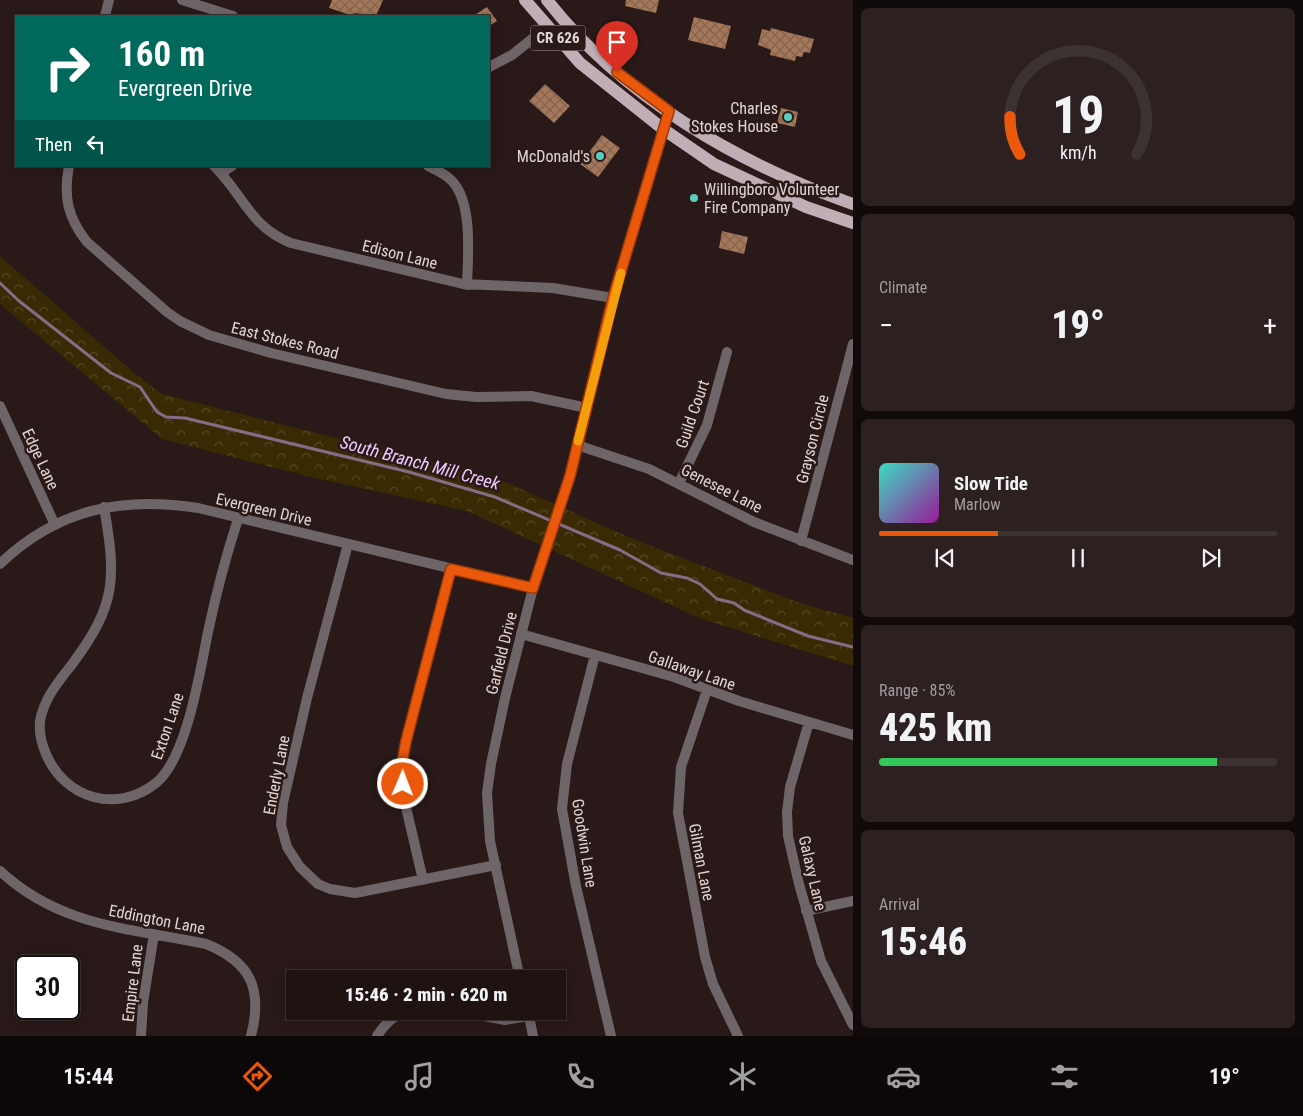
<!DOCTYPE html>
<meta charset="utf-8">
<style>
body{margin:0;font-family:"Roboto Condensed",sans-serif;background:#2c2020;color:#f1f3f6;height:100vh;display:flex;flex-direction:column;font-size:19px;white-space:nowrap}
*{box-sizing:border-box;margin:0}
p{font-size:16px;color:#a19e9f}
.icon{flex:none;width:28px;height:28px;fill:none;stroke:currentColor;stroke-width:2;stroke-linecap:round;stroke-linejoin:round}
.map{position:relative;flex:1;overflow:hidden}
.details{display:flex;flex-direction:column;gap:8px;padding:8px;background:#110a0a;width:450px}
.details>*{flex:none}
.hud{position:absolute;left:15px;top:15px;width:475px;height:152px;border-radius:0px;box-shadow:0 2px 12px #0003,0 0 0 1px #3c3232;background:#00695c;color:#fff;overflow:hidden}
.speed{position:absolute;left:15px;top:955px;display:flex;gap:10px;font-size:25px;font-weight:700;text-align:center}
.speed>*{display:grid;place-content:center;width:65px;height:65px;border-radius:50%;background:#1f1312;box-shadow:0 2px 12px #0003,0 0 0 1px #3c3232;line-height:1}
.speed .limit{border:2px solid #111;border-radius:8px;background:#fff;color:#111}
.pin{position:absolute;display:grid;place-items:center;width:42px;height:42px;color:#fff;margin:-51px -21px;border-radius:50% 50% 50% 0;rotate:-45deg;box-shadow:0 0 5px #0007}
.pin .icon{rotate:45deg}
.me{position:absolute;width:55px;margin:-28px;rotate:1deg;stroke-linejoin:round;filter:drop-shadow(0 0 4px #0008)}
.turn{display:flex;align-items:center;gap:18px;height:105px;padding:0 20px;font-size:22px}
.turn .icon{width:65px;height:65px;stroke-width:2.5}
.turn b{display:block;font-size:35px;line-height:42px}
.then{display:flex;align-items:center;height:48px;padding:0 20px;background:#0003;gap:10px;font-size:19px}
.big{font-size:38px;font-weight:800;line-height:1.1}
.details .widget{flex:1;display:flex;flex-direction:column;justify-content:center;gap:8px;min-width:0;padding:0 18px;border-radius:8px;background:#2c2020}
.details .dial{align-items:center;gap:0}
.dial svg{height:130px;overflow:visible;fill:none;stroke:#3c3232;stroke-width:7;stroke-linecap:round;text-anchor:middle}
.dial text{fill:#f1f3f6;stroke:none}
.song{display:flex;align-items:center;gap:15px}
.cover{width:60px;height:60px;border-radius:8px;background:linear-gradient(135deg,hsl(170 70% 55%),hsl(300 70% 35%))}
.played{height:5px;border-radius:2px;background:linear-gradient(90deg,#ea580c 30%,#3c3232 30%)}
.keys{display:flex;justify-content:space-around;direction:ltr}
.heat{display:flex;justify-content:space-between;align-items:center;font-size:28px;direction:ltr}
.charge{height:8px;border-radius:4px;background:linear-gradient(90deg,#34c759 85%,#3c3232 0)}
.trip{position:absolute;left:286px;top:970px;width:280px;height:50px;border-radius:0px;background:#1f1312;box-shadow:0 2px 12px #0003,0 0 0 1px #3c3232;font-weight:800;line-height:50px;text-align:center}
.tab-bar{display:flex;height:80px;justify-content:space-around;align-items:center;background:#0c0807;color:#a19e9f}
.tab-bar .icon{width:35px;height:35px}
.tab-bar .selected{color:#ea580c}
.tab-bar b{font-size:22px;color:#f1f3f6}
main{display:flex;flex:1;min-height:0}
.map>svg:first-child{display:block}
.forest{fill:url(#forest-crowns)}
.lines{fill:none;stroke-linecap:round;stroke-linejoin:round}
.stream{stroke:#856d88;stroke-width:3}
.building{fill:url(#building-cross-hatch)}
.minor{stroke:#6e6569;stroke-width:10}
.tertiary{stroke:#6e6569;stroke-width:10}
.primary{stroke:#c0aeb6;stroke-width:12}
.route-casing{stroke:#983908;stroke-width:12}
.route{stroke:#ea580c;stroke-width:9}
.slow{stroke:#f59e0b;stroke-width:9}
.poi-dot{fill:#5acebc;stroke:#291918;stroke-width:2}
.labels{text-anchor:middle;stroke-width:5;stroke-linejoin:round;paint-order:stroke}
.shield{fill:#291918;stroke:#aa9d9c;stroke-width:1}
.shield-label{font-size:15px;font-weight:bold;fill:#e1d5d4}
.poi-label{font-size:16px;fill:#e1d5d4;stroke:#291918;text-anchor:end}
.street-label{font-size:16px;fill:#e1d5d4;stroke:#291918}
.water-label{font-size:18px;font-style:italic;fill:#efc8fb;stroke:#291918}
</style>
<main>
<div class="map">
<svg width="853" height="1036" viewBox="0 0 853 1036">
<defs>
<pattern id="forest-crowns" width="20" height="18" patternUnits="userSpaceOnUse" patternTransform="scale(1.25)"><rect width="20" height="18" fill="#3a2a03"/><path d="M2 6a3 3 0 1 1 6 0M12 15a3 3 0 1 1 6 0" fill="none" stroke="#564827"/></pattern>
<pattern id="building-cross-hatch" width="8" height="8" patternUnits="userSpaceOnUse" patternTransform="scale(1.25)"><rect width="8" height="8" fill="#a6785a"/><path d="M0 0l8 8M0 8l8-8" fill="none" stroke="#846451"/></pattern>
</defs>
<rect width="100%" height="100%" fill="#291918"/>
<path class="forest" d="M0,256L134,373L162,394L499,479L628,537L800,603L853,618V666L699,618L467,511L315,478L162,439L0,304Z"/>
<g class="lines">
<path class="stream" d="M0,283L19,301L111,373L140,387L157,412L166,417L185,418L409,472L495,497L620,550L661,573L687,578L700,584L717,599L734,603L744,610L808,636L853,647"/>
</g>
<path class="building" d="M332,0H383L376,16L355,13L353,16L329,8Z
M626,0H659L656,13L625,6Z
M487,7L497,21L489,26V16H473Z
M694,17L731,26L725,49L688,40Z
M771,28L814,39L810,53L804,52L802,57L796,56L795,61L770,55L771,50L758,45L762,29L770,31Z
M545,84L570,106L554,123L529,101Z
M781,108L798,112L795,127L777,123Z
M602,135L620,148L598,177L580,164Z
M722,231L748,237L744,254L719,248Z"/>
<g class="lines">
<path class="minor" d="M105,16L109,0
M69,166C63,197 68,218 87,242L167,312L180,321L209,335L271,353L446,394L476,397L531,396L587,408
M214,166C243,194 250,227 291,243L463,284L553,288L613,298
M428,166C436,170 446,174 452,181C473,203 468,256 467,285
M221,173L232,166
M0,406L55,525
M577,445L649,469L754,522L853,560
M679,483L707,425L727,352
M104,507C116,577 117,604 73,663C59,681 44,698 40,721C39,732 42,745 46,754C65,799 117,814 156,783C187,758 200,671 208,632C216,594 226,556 238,519
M801,541L853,344
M348,544L307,698L283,803L281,825L287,847L300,867L318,884L330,889L355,893L496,865
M521,634L674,677L739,701L853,735
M595,655L567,764L562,809L576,886L611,1036
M707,690L681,767L678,813L705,957L713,984L738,1036
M809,722L790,787L787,812L788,836L799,884L821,961L853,1025
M0,871C60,927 130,928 206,944C251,962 263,989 251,1036
M423,880L405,803L402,763L415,706L451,569
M806,911L853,901
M458,1011L505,1020L529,1016
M141,1036L143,1003L154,934
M377,1036C384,1025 393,1016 405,1011"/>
<path class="tertiary" d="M182,0L233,16
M489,67L512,55L547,27
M0,564C57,509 122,496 198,508L533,588
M520,979L490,841L487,793L491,764L505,698L533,588L570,475L613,298L669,111
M528,1011L533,1036"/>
<path class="primary" d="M525,0L580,63L663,129L714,164L806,207L853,223
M547,0C623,97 738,164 853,204"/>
</g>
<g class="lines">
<defs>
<path id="route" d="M403,784L402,763L406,741L451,569L533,588L570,476L613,298L669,111L617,72"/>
</defs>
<use href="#route" class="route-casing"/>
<use href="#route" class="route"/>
<path class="slow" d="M578,441L621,273"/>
</g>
<g class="poi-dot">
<circle cx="788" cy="117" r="5"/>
<circle cx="600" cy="156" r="5"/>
<circle cx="694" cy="198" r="5"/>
</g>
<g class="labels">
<rect class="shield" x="530.5" y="25.5" width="55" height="25" rx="4"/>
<g class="shield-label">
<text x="558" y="43">CR 626</text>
</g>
<g class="poi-label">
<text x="778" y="114">Charles<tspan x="778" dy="18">Stokes House</tspan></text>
<text x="590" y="162">McDonald's</text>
<text x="704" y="195" text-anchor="start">Willingboro Volunteer<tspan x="704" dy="18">Fire Company</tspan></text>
</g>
<g class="street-label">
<text transform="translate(400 254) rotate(14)" y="6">Edison Lane</text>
<text transform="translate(285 340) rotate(14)" y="6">East Stokes Road</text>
<text transform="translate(692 414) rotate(-71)" y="6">Guild Court</text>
<text transform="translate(812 439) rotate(-76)" y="6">Grayson Circle</text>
<text transform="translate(41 459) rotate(65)" y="6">Edge Lane</text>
<text transform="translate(722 488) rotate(27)" y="6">Genesee Lane</text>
<text transform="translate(264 509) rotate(13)" y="6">Evergreen Drive</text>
<text transform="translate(501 653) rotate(-76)" y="6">Garfield Drive</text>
<text transform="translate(692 670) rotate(19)" y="6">Gallaway Lane</text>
<text transform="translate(167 726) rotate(-71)" y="6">Exton Lane</text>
<text transform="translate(276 775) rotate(-79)" y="6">Enderly Lane</text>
<text transform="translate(585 843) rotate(81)" y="6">Goodwin Lane</text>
<text transform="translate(702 862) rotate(79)" y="6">Gilman Lane</text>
<text transform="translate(813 873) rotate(77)" y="6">Galaxy Lane</text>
<text transform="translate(157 919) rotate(11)" y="6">Eddington Lane</text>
<text transform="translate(132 983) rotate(-83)" y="6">Empire Lane</text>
</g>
<g class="water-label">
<text transform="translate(420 463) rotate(15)" y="6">South Branch Mill Creek</text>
</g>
</g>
</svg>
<div class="speed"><div class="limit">30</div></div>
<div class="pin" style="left:617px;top:72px;background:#d93025"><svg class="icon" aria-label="arrive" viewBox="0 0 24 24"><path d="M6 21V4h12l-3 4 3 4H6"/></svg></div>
<svg class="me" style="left:403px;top:784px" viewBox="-20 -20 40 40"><circle r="17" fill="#ea580c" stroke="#fff" stroke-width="3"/><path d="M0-11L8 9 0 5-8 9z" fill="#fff"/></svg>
<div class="trip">15:46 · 2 min · 620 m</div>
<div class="hud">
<div class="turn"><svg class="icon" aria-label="right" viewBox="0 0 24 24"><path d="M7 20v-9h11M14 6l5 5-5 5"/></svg><div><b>160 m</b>Evergreen Drive</div></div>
<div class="then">Then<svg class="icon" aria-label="left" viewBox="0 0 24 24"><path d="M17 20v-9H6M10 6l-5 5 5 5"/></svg></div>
</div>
</div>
<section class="details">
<div class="widget dial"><svg viewBox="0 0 100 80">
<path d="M14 69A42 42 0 1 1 86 69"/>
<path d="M14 69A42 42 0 0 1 8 46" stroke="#ea580c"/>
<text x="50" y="56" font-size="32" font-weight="700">19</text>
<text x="50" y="72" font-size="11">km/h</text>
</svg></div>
<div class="widget"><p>Climate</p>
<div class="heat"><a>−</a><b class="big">19°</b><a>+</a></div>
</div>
<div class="widget">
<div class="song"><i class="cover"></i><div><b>Slow Tide</b><p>Marlow</p></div></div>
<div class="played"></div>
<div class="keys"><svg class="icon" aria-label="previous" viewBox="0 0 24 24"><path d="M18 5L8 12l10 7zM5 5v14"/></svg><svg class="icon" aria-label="pause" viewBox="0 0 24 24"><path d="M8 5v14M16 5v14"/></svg><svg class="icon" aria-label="next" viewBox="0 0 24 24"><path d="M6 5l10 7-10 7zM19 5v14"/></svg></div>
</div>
<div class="widget"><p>Range · 85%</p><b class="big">425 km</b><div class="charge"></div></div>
<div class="widget"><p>Arrival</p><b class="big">15:46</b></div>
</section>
</main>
<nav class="tab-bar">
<b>15:44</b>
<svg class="icon selected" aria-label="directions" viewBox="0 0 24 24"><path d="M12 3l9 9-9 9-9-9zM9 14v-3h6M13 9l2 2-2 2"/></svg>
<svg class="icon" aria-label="music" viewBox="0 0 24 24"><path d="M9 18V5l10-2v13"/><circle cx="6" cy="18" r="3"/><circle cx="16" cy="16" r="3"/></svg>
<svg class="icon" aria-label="phone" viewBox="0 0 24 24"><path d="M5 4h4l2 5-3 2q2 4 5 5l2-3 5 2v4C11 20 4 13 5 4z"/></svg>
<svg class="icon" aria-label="climate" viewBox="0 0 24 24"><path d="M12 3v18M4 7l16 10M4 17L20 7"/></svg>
<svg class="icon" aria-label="car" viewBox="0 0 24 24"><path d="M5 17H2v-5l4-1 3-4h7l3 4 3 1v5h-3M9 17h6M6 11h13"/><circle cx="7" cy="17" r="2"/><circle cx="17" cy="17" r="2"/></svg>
<svg class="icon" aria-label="filters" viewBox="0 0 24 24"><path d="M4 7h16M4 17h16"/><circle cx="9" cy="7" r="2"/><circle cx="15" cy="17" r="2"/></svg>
<b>19°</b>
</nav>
